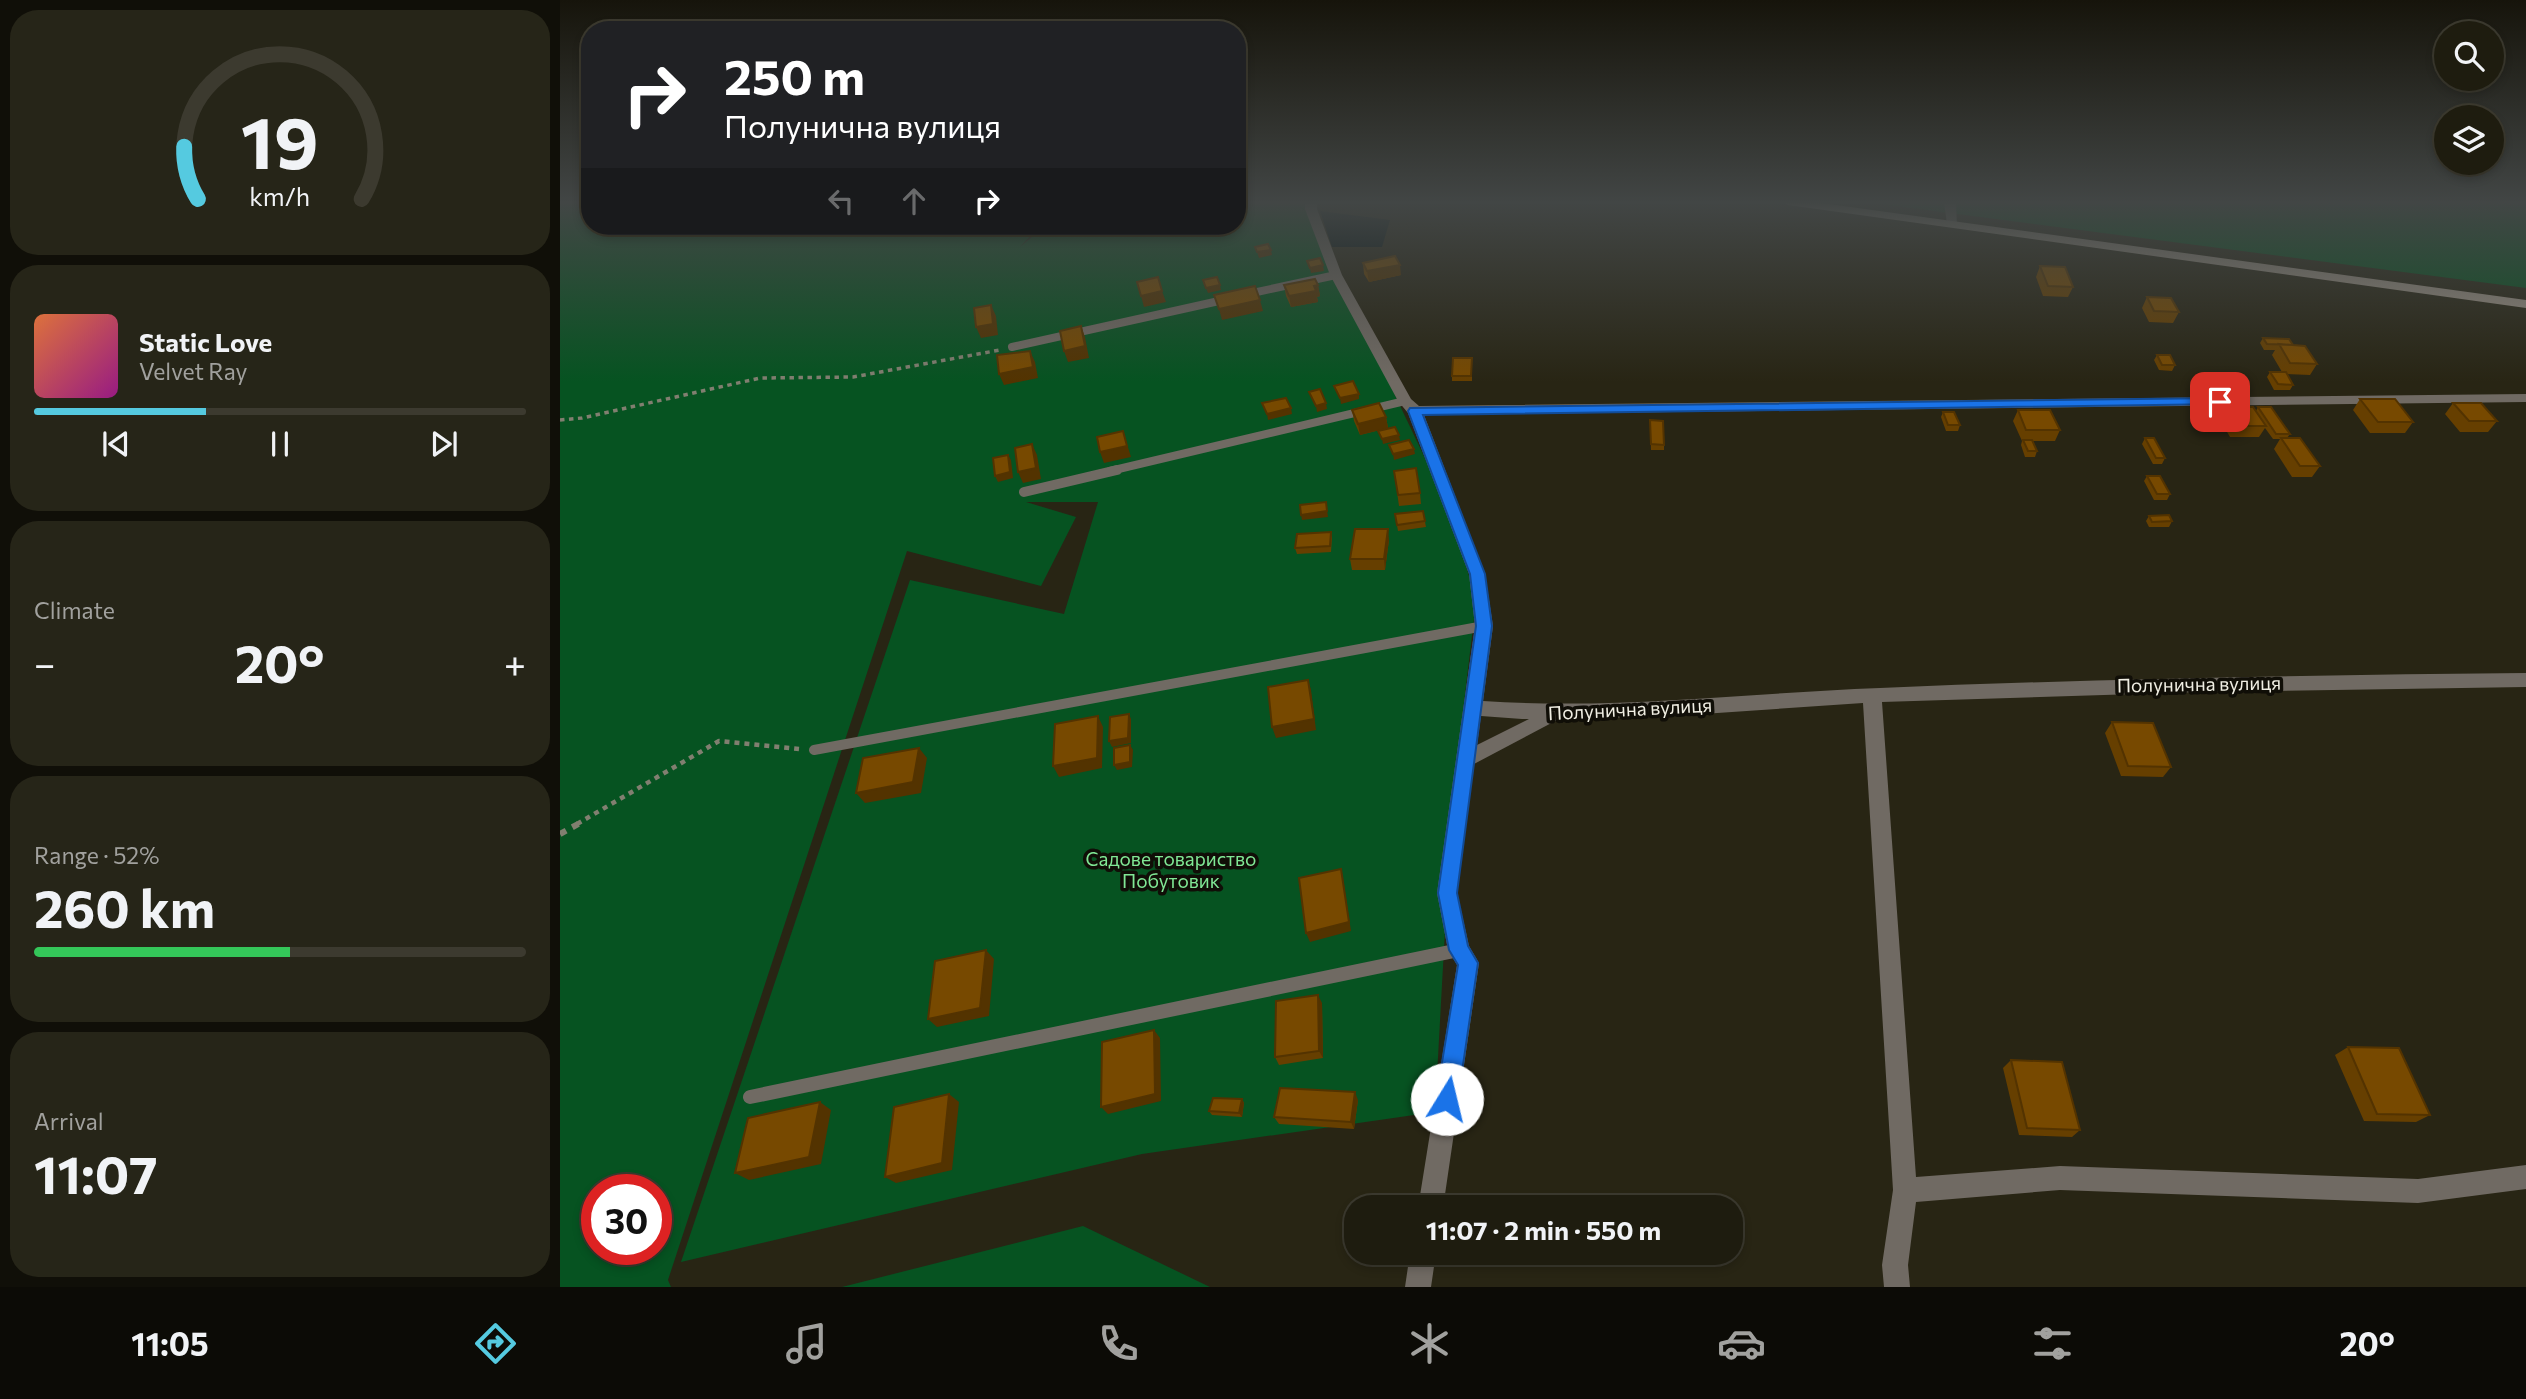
<!DOCTYPE html>
<meta charset="utf-8">
<style>
body{margin:0;font-family:Commissioner,sans-serif;background:#262518;color:#f1f3f6;height:100vh;display:flex;flex-direction:column;font-size:26px;white-space:nowrap}
*{box-sizing:border-box;margin:0}
p{font-size:23px;color:#a1a19e}
.icon{flex:none;width:38px;height:38px;fill:none;stroke:currentColor;stroke-width:2;stroke-linecap:round;stroke-linejoin:round}
.map{position:relative;flex:1;overflow:hidden}
.details{display:flex;flex-direction:column;gap:10px;padding:10px;background:#100f08;width:560px}
.details>*{flex:none}
.hud{position:absolute;left:21px;top:21px;width:665px;height:214px;border-radius:28px;box-shadow:0 4px 10px #0003,0 0 0 2px #3c3a2f;background:#202124;color:#fff;overflow:hidden}
.fabs{position:absolute;left:1874px;top:21px;display:grid;gap:14px}
.fabs a{display:grid;place-items:center;width:70px;height:70px;border-radius:50%;background:#1e1c0f;box-shadow:0 4px 10px #0003,0 0 0 2px #3c3a2f;font-size:35px}
.speed{position:absolute;left:21px;top:1174px;display:flex;gap:14px;font-size:35px;font-weight:700;text-align:center}
.speed>*{display:grid;place-content:center;width:91px;height:91px;border-radius:50%;background:#1e1c0f;box-shadow:0 4px 10px #0003,0 0 0 2px #3c3a2f;line-height:1}
.speed .limit{border:10px solid #d22;background:#fff;color:#111}
.pin{position:absolute;display:grid;place-items:center;width:60px;height:60px;color:#fff;margin:-30px;border-radius:14px;box-shadow:0 4px 10px #0006}
.me{position:absolute;width:77px;margin:-38px;rotate:9deg;stroke-linejoin:round;filter:drop-shadow(0 0 5px #0008)}
.turn{display:flex;align-items:center;gap:24px;height:147px;padding:0 28px;font-size:32px}
.turn .icon{width:91px;height:91px;stroke-width:2.5}
.turn b{display:block;font-size:49px;line-height:60px}
.lanes{display:flex;align-items:center;height:66px;padding:0 28px;background:#0003;justify-content:center;gap:35px;direction:ltr}
.lanes .off{opacity:.35}
.big{font-size:52px;font-weight:700;line-height:1.1}
.details .widget{flex:1;display:flex;flex-direction:column;justify-content:center;gap:10px;min-width:0;padding:0 24px;border-radius:28px;background:#262518}
.details .dial{align-items:center;gap:0}
.dial svg{height:182px;overflow:visible;fill:none;stroke:#3c3a2f;stroke-width:7;stroke-linecap:round;text-anchor:middle}
.dial text{fill:#f1f3f6;stroke:none}
.song{display:flex;align-items:center;gap:21px}
.cover{width:84px;height:84px;border-radius:10px;background:linear-gradient(135deg,hsl(20 70% 55%),hsl(310 70% 35%))}
.played{height:7px;border-radius:4px;background:linear-gradient(90deg,#55cae0 35%,#3c3a2f 35%)}
.keys{display:flex;justify-content:space-around;direction:ltr}
.heat{display:flex;justify-content:space-between;align-items:center;font-size:38px;direction:ltr}
.charge{height:10px;border-radius:5px;background:linear-gradient(90deg,#34c759 52%,#3c3a2f 0)}
.trip{position:absolute;left:784px;top:1195px;width:399px;height:70px;border-radius:28px;background:#1e1c0f;box-shadow:0 4px 10px #0003,0 0 0 2px #3c3a2f;font-weight:700;line-height:70px;text-align:center}
.dock{display:flex;height:112px;justify-content:space-around;align-items:center;background:#0c0b06;color:#a1a19e}
.dock .icon{width:49px;height:49px}
.dock .active{color:#55cae0}
.dock b{font-size:32px;color:#f1f3f6}
main{display:flex;flex:1;min-height:0}
.map>svg:first-child{display:block}
.green{fill:#065321;fill-rule:evenodd}
.water{fill:#011013}
.lines{fill:none;stroke-linecap:round;stroke-linejoin:round}
.path-far2{stroke:#817f70;stroke-width:3.5;stroke-dasharray:4.5 4.5;stroke-linecap:butt}
.path-far1{stroke:#817f70;stroke-width:4.5;stroke-dasharray:5 5;stroke-linecap:butt}
.path{stroke:#817f70;stroke-width:6;stroke-dasharray:7 7;stroke-linecap:butt}
.lane-far2{stroke:#706a63;stroke-width:8}
.lane-far1{stroke:#706a63;stroke-width:10}
.lane{stroke:#706a63;stroke-width:14}
.street{fill:#706a63;fill-rule:evenodd}
.secondary{fill:#9b9185;fill-rule:evenodd}
.wall{fill:#663f00}
.shaded-wall{fill:#533300}
.building{fill:#774900;stroke:#533300;stroke-width:2}
.route{fill:#1a73e8;stroke:#114b97;stroke-width:2}
.labels{text-anchor:middle;stroke-width:7;stroke-linejoin:round;paint-order:stroke}
.street-label{font-size:19px;fill:#f0eee3;stroke:#100e07}
.park-label{font-size:19px;fill:#80e895;stroke:#100e07}
</style>
<main>
<section class="details">
<div class="widget dial"><svg viewBox="0 0 100 80">
<path d="M14 69A42 42 0 1 1 86 69"/>
<path d="M14 69A42 42 0 0 1 8 46" stroke="#55cae0"/>
<text x="50" y="56" font-size="32" font-weight="700">19</text>
<text x="50" y="72" font-size="11">km/h</text>
</svg></div>
<div class="widget">
<div class="song"><i class="cover"></i><div><b>Static Love</b><p>Velvet Ray</p></div></div>
<div class="played"></div>
<div class="keys"><svg class="icon" aria-label="previous" viewBox="0 0 24 24"><path d="M18 5L8 12l10 7zM5 5v14"/></svg><svg class="icon" aria-label="pause" viewBox="0 0 24 24"><path d="M8 5v14M16 5v14"/></svg><svg class="icon" aria-label="next" viewBox="0 0 24 24"><path d="M6 5l10 7-10 7zM19 5v14"/></svg></div>
</div>
<div class="widget"><p>Climate</p>
<div class="heat"><a>−</a><b class="big">20°</b><a>+</a></div>
</div>
<div class="widget"><p>Range · 52%</p><b class="big">260 km</b><div class="charge"></div></div>
<div class="widget"><p>Arrival</p><b class="big">11:07</b></div>
</section>
<div class="map">
<svg width="1966" height="1287" viewBox="0 0 1966 1287">
<rect width="100%" height="100%" fill="#282514"/>
<path class="green" d="M0,202H30V226H458L452,227L477,229L460,247L485,226H677V202H743L893,517L916,602L892,803L875,1112L582,1154L121,1262L350,580L504,614L538,502H466L516,517L481,586L347,551L108,1280L111,1287H0ZM37,1190H96V1250H37Z
M1306,202H1966V288Z
M523,1226L650,1287H282Z"/>
<path class="water" d="M760,211L830,220L822,247H772Z"/>
<g class="lines">
<path class="path-far2" d="M0,420L22,418L200,378L293,377L440,350"/>
<path class="path-far1" d="M17,824L159,741L239,749"/>
<path class="path" d="M0,834L20,823"/>
<path class="lane-far2" d="M683,295L776,275
M452,347L668,299
M550,471L845,401"/>
<path class="lane-far1" d="M464,492L557,470
M254,750L924,626"/>
<path class="lane" d="M190,1097L899,950"/>
<path class="street" d="M745,202H757V209L782,275L851,399L859,406L1966,394V402L864,415L925,574L933,626L923,701C1056,710 1187,693 1320,688C1535,679 1750,675 1966,673V687L1640,692L1322,702L1356,1177L1500,1166L1858,1179L1966,1165V1189L1858,1203L1500,1190L1356,1202L1348,1265L1350,1287H1324L1322,1265L1333,1190L1303,703L1113,716L999,719L914,764L897,893L909,946L919,963L883,1208H858L897,965L888,950L877,893L915,626L909,574L848,413L838,401L770,275L745,209ZM921,716L962,719H969L917,745Z
M1384,202H1396L1397,227L1387,224Z
M850,1253H876L871,1287H845Z"/>
<path class="secondary" d="M1222,202H1254L1966,300V308L1228,205Z"/>
</g>
<path class="wall" d="M803,263L841,275L809,282L804,274Z
M1480,266L1513,287L1508,297L1483,296L1476,277Z
M724,285H758L760,296L757,297L758,302L731,307L726,296Z
M1587,297L1619,312L1613,323L1589,322L1582,308Z
M1703,338L1733,345L1757,364L1750,375L1726,374L1733,385L1730,390H1714L1707,377L1710,372H1722L1712,355L1715,350H1704L1700,343Z
M1597,355L1615,365L1612,371L1599,370L1594,360Z
M912,358V381H892V376Z
M1800,399L1853,422L1845,433H1810L1793,410Z
M1893,403L1937,421L1928,432H1900L1885,414Z
M1665,407L1696,411L1698,407L1730,434L1727,438L1760,466L1752,477H1732L1714,449L1720,439H1713L1705,428L1699,437H1670L1659,418Z
M792,410L826,417L828,428L800,435L794,421Z
M1458,410L1500,430L1495,441H1473L1477,451L1475,457H1465L1461,445L1462,441L1453,421Z
M1383,412L1400,425L1398,431H1386L1381,417Z
M1090,420L1104,445V450H1091Z
M1585,438L1605,458L1602,464H1593L1582,444Z
M834,471L860,493L861,504L839,506Z
M1587,476L1610,494L1607,500H1594L1584,481Z
M863,511L866,527L838,531L835,514Z
M1589,516L1612,521L1609,527H1589L1586,521Z
M771,532L772,538L771,552L737,554L735,548Z
M829,540L825,570H792L790,559Z
M1552,722L1611,767L1603,777L1561,776L1545,733Z
M762,1003L763,1058L719,1065L715,1057Z
M1788,1047L1870,1115L1856,1122L1804,1121L1775,1055Z
M1451,1060L1520,1130L1512,1137L1459,1135L1443,1068Z
M682,1099L684,1103L682,1117L652,1115L649,1111Z
M798,1100L794,1129L719,1124L714,1117Z"/>
<path class="shaded-wall" d="M711,250L712,255L699,258L697,252Z
M763,265L764,271L751,273L750,268Z
M840,265L841,275L809,282L807,271Z
M660,285L661,290L648,293L646,288Z
M758,285L760,296L757,297L758,302L731,307L729,296Z
M602,291L606,302L584,307L581,296Z
M700,300L703,311L662,320L659,309Z
M431,305L436,316L438,335L421,338L416,327Z
M521,326L525,337L529,358L508,362L504,351Z
M470,351L475,362L478,378L444,385L439,374Z
M799,394V399L781,404L780,398Z
M766,403L767,409L757,412L756,406Z
M731,408L732,414L708,420L707,414Z
M826,417L828,428L800,435L798,424Z
M563,431L571,457L544,463L540,452Z
M839,435L840,440L823,444L822,439Z
M472,444L477,455L481,479L463,483L458,472Z
M854,449L855,454L834,460L833,454Z
M448,455L451,460L453,478L438,482L435,476Z
M766,502L768,517L742,520L741,515Z
M828,529L829,540L825,570L824,559Z
M748,680L751,690L756,730L716,738L712,727Z
M569,714L571,719V743L552,747L549,741Z
M538,716L543,727L542,768L499,777L493,766Z
M570,745L573,750L572,767L557,770L554,765Z
M359,748L367,758L361,793L305,803L296,793Z
M781,869L783,878L791,931L750,942L746,933Z
M426,950L434,959L429,1016L377,1027L368,1019Z
M758,995L762,1003L763,1058L759,1051Z
M594,1030L600,1038L601,1101L548,1114L541,1107Z
M795,1092L798,1100L794,1129L791,1122Z
M389,1094L399,1102L392,1170L336,1183L325,1177Z
M682,1099L684,1103L682,1117L679,1113Z
M260,1102L271,1110L261,1164L189,1180L175,1173Z"/>
<path class="building" d="M708,244L711,250L697,252L695,247Z
M835,256L840,265L807,271L803,263Z
M760,258L763,265L750,268L747,261Z
M1480,266L1505,267L1513,287L1488,286Z
M598,277L602,291L581,296L577,282Z
M657,277L660,285L646,288L643,280Z
M755,279L758,285L754,286L756,291L729,296L724,285Z
M695,286L700,300L659,309L654,295Z
M1587,297L1611,298L1619,312L1594,311Z
M431,305L433,324L416,327L414,308Z
M521,326L525,346L504,351L500,331Z
M1703,338L1729,339L1733,345L1707,344Z
M1719,344L1745,346L1757,364L1730,363Z
M470,351L473,367L439,374L437,355Z
M1597,355H1610L1615,365H1602Z
M893,358H912L911,376H892Z
M1710,372H1726L1733,385L1718,384Z
M793,381L799,394L780,398L774,386Z
M760,389L766,403L756,406L749,392Z
M726,398L731,408L707,414L702,403Z
M1800,399H1835L1853,422H1818Z
M819,403L826,417L798,424L792,410Z
M1893,403H1921L1937,421H1909Z
M1665,407H1693L1706,426H1677Z
M1698,407H1711L1730,434H1716Z
M1458,410H1490L1500,430H1466Z
M1383,412H1394L1400,425H1388Z
M1090,420L1103,421L1104,445L1091,444Z
M835,427L839,435L822,439L818,431Z
M563,431L567,446L540,452L537,437Z
M1585,438H1594L1605,458H1596Z
M1721,438H1740L1760,466H1740Z
M849,440L854,449L833,454L829,445Z
M1463,440H1472L1477,451H1468Z
M472,444L476,468L458,472L455,448Z
M448,455L450,472L435,476L433,458Z
M856,468L860,493L838,495L834,471Z
M1587,476H1600L1610,494H1597Z
M766,502L767,511L741,515L740,505Z
M863,511L865,521L837,525L835,514Z
M1609,515L1612,521L1592,522L1589,516Z
M795,529H828L824,559H790Z
M771,532L770,546L735,548L737,534Z
M748,680L754,719L712,727L708,687Z
M569,714L568,738L549,741L550,717Z
M538,716L537,758L493,766L495,724Z
M1552,722L1593,723L1611,767L1568,766Z
M570,745V762L554,765V748Z
M359,748L353,782L296,793L303,758Z
M781,869L789,922L746,933L739,878Z
M426,950L420,1008L368,1019L375,961Z
M758,995L759,1051L715,1057L716,1001Z
M594,1030L595,1094L541,1107L542,1042Z
M1788,1047L1839,1048L1870,1115L1817,1114Z
M1451,1060L1502,1062L1520,1130L1467,1128Z
M720,1088L795,1092L791,1122L714,1117Z
M389,1094L382,1163L325,1177L334,1107Z
M653,1098L682,1099L679,1113L649,1111Z
M260,1102L249,1157L175,1173L188,1118Z"/>
<linearGradient id="sky" x2="0" y2="1"><stop stop-color="#16140b"/><stop offset="0.53" stop-color="#424645"/><stop offset="1" stop-color="#424645" stop-opacity="0"/></linearGradient>
<rect width="1966" height="382" fill="url(#sky)"/>
<path class="route" d="M1660,398L1665,399V404L863,415L925,574L932,626L897,893L908,946L918,963L898,1099L895,1106L887,1109L879,1106L876,1099L898,965L889,950L878,893L916,626L910,574L848,411L850,408Z"/>
<g class="labels">
<g class="street-label">
<text transform="translate(1639 684) rotate(-1)" y="7">Полунична вулиця</text>
<text transform="translate(1070 709) rotate(-3)" y="7">Полунична вулиця</text>
</g>
<g class="park-label">
<text x="611" y="866">Садове товариство<tspan x="611" dy="22">Побутовик</tspan></text>
</g>
</g>
</svg>
<div class="fabs">
<a><svg class="icon" aria-label="search" viewBox="0 0 24 24"><circle cx="10" cy="10" r="6"/><path d="M15 15l6 6"/></svg></a>
<a><svg class="icon" aria-label="layers" viewBox="0 0 24 24"><path d="M12 4l9 5-9 5-9-5zM3 14l9 5 9-5"/></svg></a>
</div>
<div class="speed"><div class="limit">30</div></div>
<div class="pin" style="left:1660px;top:402px;background:#d93025"><svg class="icon" aria-label="arrive" viewBox="0 0 24 24"><path d="M6 21V4h12l-3 4 3 4H6"/></svg></div>
<svg class="me" style="left:887px;top:1099px" viewBox="-20 -20 40 40"><circle r="19" fill="#fff"/><path d="M0-13L10 11 0 6-10 11z" fill="#1a73e8"/></svg>
<div class="trip">11:07 · 2 min · 550 m</div>
<div class="hud">
<div class="turn"><svg class="icon" aria-label="right" viewBox="0 0 24 24"><path d="M7 20v-9h11M14 6l5 5-5 5"/></svg><div><b>250 m</b>Полунична вулиця</div></div>
<div class="lanes"><svg class="icon off" aria-label="left" viewBox="0 0 24 24"><path d="M17 20v-9H6M10 6l-5 5 5 5"/></svg><svg class="icon off" aria-label="ahead" viewBox="0 0 24 24"><path d="M12 20V5M6 11l6-6 6 6"/></svg><svg class="icon" aria-label="right" viewBox="0 0 24 24"><path d="M7 20v-9h11M14 6l5 5-5 5"/></svg></div>
</div>
</div>
</main>
<nav class="dock">
<b>11:05</b>
<svg class="icon active" aria-label="directions" viewBox="0 0 24 24"><path d="M12 3l9 9-9 9-9-9zM9 14v-3h6M13 9l2 2-2 2"/></svg>
<svg class="icon" aria-label="music" viewBox="0 0 24 24"><path d="M9 18V5l10-2v13"/><circle cx="6" cy="18" r="3"/><circle cx="16" cy="16" r="3"/></svg>
<svg class="icon" aria-label="phone" viewBox="0 0 24 24"><path d="M5 4h4l2 5-3 2q2 4 5 5l2-3 5 2v4C11 20 4 13 5 4z"/></svg>
<svg class="icon" aria-label="climate" viewBox="0 0 24 24"><path d="M12 3v18M4 7l16 10M4 17L20 7"/></svg>
<svg class="icon" aria-label="car" viewBox="0 0 24 24"><path d="M5 17H2v-5l4-1 3-4h7l3 4 3 1v5h-3M9 17h6M6 11h13"/><circle cx="7" cy="17" r="2"/><circle cx="17" cy="17" r="2"/></svg>
<svg class="icon" aria-label="filters" viewBox="0 0 24 24"><path d="M4 7h16M4 17h16"/><circle cx="9" cy="7" r="2"/><circle cx="15" cy="17" r="2"/></svg>
<b>20°</b>
</nav>
